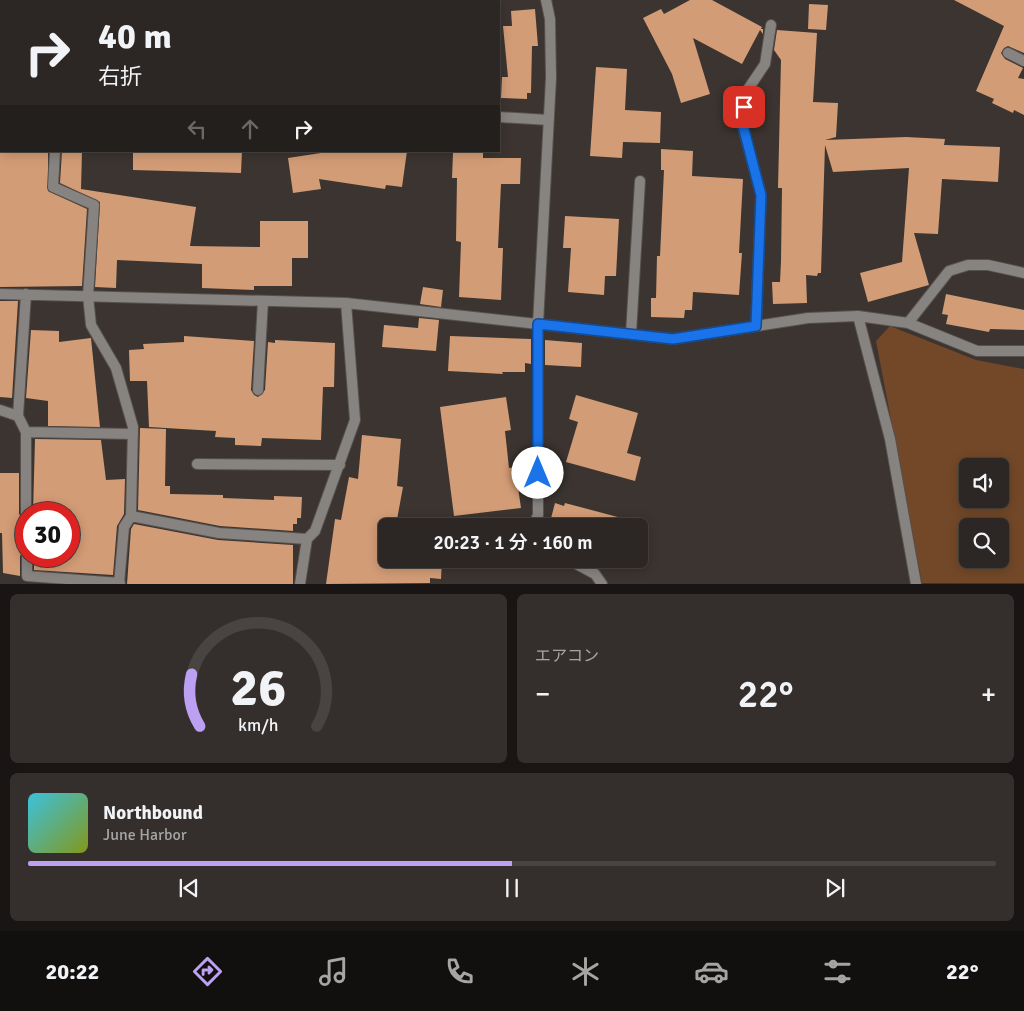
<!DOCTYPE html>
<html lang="ja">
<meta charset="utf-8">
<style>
body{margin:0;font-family:Signika,"Noto Sans JP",sans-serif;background:#342f2c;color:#f1f3f6;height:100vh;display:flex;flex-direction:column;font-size:19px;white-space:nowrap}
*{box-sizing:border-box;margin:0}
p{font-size:16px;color:#a6a5a6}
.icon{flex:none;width:28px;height:28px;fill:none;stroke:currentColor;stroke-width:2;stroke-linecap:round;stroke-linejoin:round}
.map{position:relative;height:584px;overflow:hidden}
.details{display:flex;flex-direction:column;gap:10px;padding:10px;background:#181514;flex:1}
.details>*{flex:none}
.guide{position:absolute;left:0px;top:0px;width:500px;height:152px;box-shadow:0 2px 12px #0003,0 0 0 1px #484441;background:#2c2724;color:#f1f3f6;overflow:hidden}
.buttons{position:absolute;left:959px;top:458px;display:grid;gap:10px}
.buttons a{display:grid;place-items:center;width:50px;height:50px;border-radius:8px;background:#2c2724;box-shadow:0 2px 12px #0003,0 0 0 1px #484441;font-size:25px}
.speed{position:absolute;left:15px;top:502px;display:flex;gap:10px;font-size:25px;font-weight:700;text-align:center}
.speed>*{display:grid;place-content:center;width:65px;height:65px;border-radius:50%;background:#2c2724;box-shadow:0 2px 12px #0003,0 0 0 1px #484441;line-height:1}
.speed .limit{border:8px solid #d22;background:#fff;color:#111}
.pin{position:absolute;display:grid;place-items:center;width:42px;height:42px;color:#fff;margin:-21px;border-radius:10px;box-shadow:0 2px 8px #0006}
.me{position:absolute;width:55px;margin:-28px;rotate:0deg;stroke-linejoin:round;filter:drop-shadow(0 0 4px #0008)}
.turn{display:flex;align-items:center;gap:18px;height:105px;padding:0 15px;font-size:22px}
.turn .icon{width:65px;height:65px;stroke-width:2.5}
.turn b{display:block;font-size:35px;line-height:42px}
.lanes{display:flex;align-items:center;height:48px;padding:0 15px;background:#0003;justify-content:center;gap:25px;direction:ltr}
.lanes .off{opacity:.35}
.big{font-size:38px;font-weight:600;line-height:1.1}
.details .tile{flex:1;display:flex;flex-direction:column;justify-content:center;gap:8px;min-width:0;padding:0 18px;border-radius:8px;background:#342f2c}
.details .dial{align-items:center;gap:0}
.dial svg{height:130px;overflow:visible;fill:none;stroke:#484441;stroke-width:7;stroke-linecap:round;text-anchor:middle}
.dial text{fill:#f1f3f6;stroke:none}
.song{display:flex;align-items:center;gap:15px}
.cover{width:60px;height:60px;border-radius:8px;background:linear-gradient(135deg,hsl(190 70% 55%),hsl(70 70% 35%))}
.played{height:5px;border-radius:2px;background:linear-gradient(90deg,#bca0f2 50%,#484441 50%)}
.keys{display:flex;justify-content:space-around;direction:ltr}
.heat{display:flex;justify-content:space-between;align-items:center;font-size:28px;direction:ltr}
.details .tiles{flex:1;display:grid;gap:10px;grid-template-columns:1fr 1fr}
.tile:last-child{grid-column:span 2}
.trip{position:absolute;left:378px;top:518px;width:270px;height:50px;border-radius:8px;background:#2c2724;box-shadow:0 2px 12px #0003,0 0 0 1px #484441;font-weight:600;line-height:50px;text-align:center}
.tabs{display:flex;height:80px;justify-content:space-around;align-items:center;background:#12100e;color:#a6a5a6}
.tabs .icon{width:35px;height:35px}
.tabs .active{color:#bca0f2}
.tabs b{font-size:22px;color:#f1f3f6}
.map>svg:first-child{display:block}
.green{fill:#724828;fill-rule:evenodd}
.building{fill:#d29c76}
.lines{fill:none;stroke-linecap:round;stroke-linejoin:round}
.lane-casing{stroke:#57514d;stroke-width:12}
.street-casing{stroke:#57514d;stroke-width:12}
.lane{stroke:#878381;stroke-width:10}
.street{stroke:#878381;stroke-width:10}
.route-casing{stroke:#114b97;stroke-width:12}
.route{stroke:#1a73e8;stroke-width:9}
</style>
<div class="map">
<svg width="1024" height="584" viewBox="0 0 1024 584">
<rect width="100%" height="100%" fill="#3b3430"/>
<path class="green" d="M890,326L976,360L1024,369V583H922L876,341ZM968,466H1000V499H968ZM968,526H1000V559H968Z"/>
<path class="building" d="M690,0H712L762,27L761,29H763V34L760,30L742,64L693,38L710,94L681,103L672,74L643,18L661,9L664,14Z
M954,0H1024V53L1008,46L1004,48L1001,53L1005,59L1023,68L1018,78L1024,79V115L1014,110L1013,113L992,103L994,99L976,91L1004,26Z
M809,4L828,5L826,30L808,29Z
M535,9L538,46H532L531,93H527V99L501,98L502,77H508L503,26H512L511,11Z
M777,30L817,33L813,102L838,103L836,137L825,140L906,137L945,139L944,145L1000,147L998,182L942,179L938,234L914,233L929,285L868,302L860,273L902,262L909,168L833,172L825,145L821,273H818L817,276L806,275L807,303L773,304L772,282H780L781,261L782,188H778L781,60L774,50Z
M596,67L627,69L625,110L661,112L660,143L623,142L622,158L590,156Z
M661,149L693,151L692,176L743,179L739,253H742L739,295L693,292L692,310H685L684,318L651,317V298H656L657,256H660L664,170H661Z
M0,151H48V191L87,209L82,286L0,287Z
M62,151H82L81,189L196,207L190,246L260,247V221H308V258H292V286H254V290L202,288V264L117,260L116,288L95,287L100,202L60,183Z
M133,151H242L241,173L133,170Z
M334,151H407L402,187L386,185L385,189L319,179L321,189L293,193L288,158Z
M453,153H483V158H521L520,184H501L498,248H503L501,300L459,297L461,242L456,241L457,178H452Z
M565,216L619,219L616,276H605L604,295L568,292L571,248H563Z
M423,287L443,290L441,307L420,304Z
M946,294L1024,310V330L990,329L989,332L946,324L948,315L942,314Z
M0,301H18L12,398L0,397Z
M419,318L439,320L436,351L382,347L384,325L418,328Z
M31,330L59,331V342L91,338L100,427L48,426V401L26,398Z
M184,336L254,341L251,390L254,395L258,397L265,390L268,342L275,343V340L335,343L334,387H323L321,440L262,438L261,446L235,445V438L215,437L216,431L149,427L147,381H130L129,350L144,349L143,344L184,342Z
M450,336L531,339V364L525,363V372H502L503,374L448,371Z
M545,340L582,343L581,367L545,365Z
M576,395L638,413L627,453L641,457L635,481L566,462L578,422L569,419Z
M506,397L511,430L505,431L509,468L515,467L521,508L454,516L440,407Z
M140,428L166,429L165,486H170V494L223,495V498L274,500V496L302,497L301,518H297V524H293V531L220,526L138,510Z
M362,435L401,439L397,486L403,487L396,525H401L386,526V559H442L441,579L430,578V583L326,584L335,519L341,520L349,477L358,479Z
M35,439L101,440L106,480L125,479L124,514L117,526L113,575L34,570V556H69V514H33Z
M0,473H19V514L25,521V550L20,556V576L3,573L2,533H0Z
M555,503L564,506L565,503L629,520L628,526H549Z
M134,524L218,540L293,545V584H127L131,529Z"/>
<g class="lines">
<defs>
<path id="lane" d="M258,390L263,301"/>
<path id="street" d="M67,1V0
M235,1V0
M1008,53L1024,61
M0,101H1
M499,117L549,120
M55,151L53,187L94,205L88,296L91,325L116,368L133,427L131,516L219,533L307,539
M0,294L346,303L673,339L808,318L858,316L908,323L977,351H1024
M26,294L18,416L26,432V514
M858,316L890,439L916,584
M908,323L949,271L968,265H988L1024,273
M756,326L761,195L742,123L746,92L765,64L771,25
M631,334L640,181
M0,410L18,416
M26,432L133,434
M197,464L340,465
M533,526L538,515V324L551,78L550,19L546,0
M27,556V576L120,583
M567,559L595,574L602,584
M119,584L124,527L131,516
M300,584L307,539L315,531L355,420L346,303"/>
</defs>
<use href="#lane" class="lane-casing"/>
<use href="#street" class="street-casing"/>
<use href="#lane" class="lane"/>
<use href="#street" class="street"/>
</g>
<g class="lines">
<defs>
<path id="route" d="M538,473V324L673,339L756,326L761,195L742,122L744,107"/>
</defs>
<use href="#route" class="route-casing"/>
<use href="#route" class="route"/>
</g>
</svg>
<div class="buttons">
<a><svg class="icon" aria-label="sound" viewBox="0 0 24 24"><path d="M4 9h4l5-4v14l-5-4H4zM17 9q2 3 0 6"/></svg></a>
<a><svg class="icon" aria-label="search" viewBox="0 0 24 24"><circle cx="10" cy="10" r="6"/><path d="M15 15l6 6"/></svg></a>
</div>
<div class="speed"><div class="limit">30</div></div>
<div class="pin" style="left:744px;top:107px;background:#d93025"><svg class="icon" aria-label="arrive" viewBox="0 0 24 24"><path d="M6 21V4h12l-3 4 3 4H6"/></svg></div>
<svg class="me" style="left:538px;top:473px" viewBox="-20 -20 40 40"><circle r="19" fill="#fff"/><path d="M0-13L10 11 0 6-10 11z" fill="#1a73e8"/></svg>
<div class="trip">20:23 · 1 分 · 160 m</div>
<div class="guide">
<div class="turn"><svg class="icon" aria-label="right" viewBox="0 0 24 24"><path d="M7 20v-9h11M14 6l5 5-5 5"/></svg><div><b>40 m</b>右折</div></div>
<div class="lanes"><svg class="icon off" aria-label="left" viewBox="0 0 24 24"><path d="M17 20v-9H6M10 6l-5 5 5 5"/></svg><svg class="icon off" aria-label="ahead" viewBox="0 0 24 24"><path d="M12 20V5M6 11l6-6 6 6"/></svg><svg class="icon" aria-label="right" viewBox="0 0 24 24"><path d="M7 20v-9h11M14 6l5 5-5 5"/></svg></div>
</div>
</div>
<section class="details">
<div class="tiles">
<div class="tile dial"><svg viewBox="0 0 100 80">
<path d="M14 69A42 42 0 1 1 86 69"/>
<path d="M14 69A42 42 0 0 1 9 37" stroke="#bca0f2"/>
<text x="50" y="56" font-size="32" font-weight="700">26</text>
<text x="50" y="72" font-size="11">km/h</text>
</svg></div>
<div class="tile"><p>エアコン</p>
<div class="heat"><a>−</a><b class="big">22°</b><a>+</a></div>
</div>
<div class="tile">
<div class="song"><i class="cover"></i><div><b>Northbound</b><p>June Harbor</p></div></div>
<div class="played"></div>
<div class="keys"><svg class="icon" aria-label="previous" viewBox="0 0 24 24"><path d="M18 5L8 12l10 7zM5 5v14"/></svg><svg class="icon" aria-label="pause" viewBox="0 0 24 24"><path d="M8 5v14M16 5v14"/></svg><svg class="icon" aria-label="next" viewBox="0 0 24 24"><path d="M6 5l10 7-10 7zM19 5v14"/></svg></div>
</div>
</div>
</section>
<nav class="tabs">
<b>20:22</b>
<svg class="icon active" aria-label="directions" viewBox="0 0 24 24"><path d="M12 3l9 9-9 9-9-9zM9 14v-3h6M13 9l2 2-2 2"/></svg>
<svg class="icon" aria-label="music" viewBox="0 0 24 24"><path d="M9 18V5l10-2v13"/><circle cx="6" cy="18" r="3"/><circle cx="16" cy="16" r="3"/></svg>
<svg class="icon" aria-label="phone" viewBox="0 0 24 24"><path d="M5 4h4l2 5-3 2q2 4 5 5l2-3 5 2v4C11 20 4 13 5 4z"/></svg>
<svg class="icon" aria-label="climate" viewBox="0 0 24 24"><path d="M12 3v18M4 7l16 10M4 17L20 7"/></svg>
<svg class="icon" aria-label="car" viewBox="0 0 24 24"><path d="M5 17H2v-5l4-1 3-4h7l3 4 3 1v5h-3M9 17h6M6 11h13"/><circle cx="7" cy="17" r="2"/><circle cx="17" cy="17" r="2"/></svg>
<svg class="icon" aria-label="filters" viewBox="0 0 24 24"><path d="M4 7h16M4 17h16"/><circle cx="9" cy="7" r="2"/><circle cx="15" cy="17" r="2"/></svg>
<b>22°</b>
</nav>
